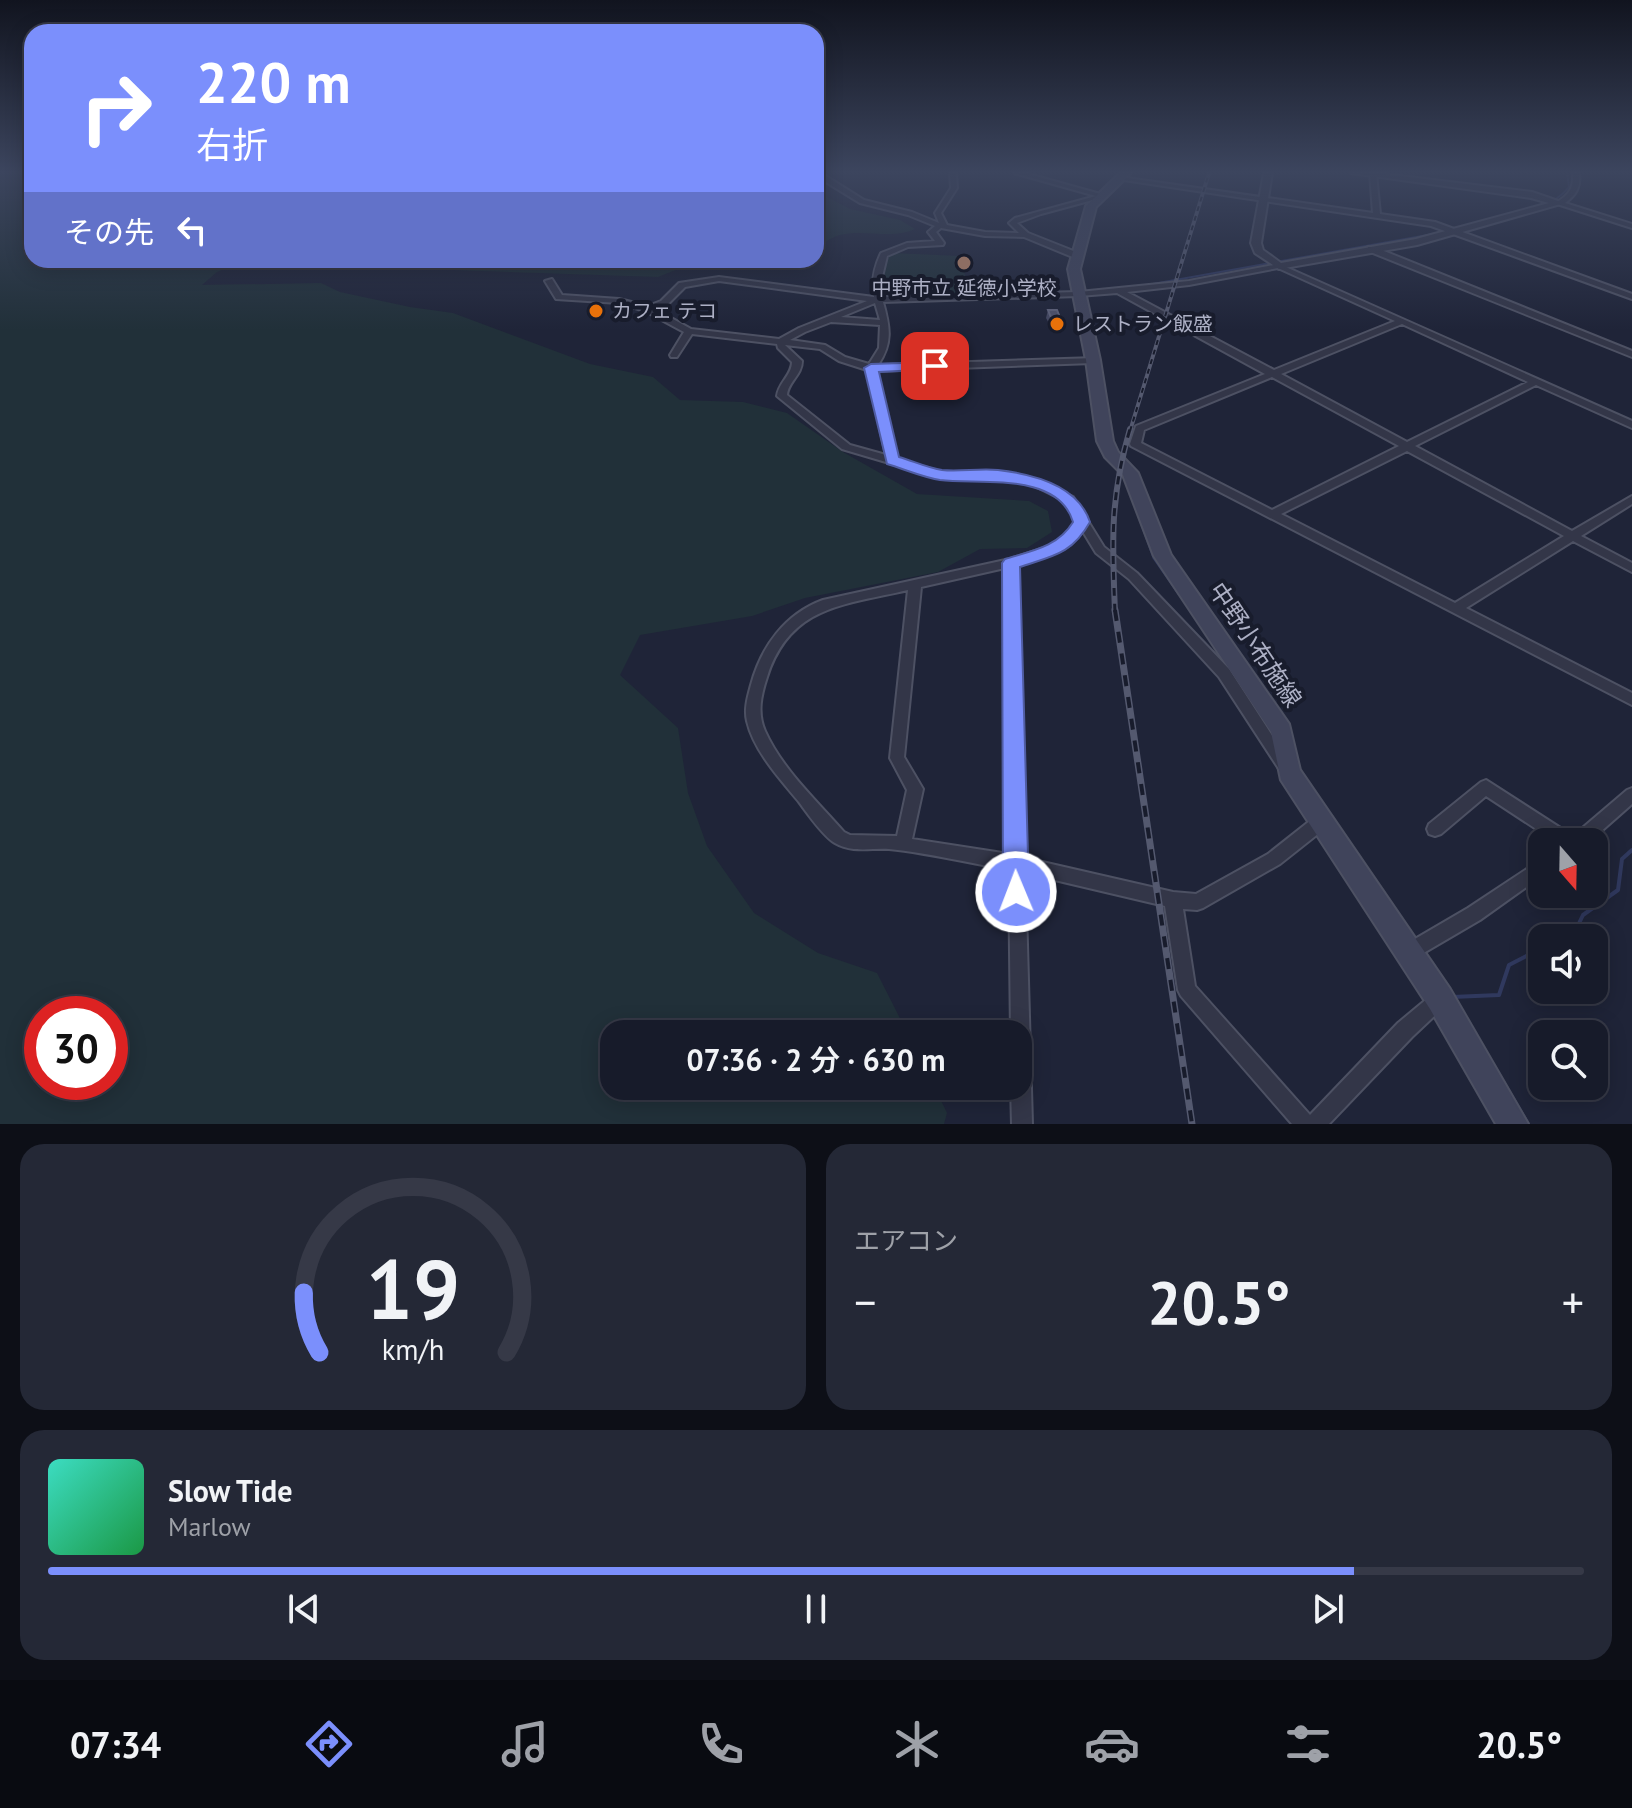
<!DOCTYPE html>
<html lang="ja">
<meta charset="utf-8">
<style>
body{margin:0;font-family:"PT Sans","Noto Sans JP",sans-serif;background:#242836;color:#f1f3f6;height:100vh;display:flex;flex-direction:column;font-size:30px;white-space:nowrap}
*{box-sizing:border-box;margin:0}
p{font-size:26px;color:#9ea1a8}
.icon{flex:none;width:44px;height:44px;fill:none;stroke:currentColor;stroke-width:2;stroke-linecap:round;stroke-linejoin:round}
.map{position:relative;height:1124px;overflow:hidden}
.details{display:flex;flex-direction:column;gap:20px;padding:20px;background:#0d0f17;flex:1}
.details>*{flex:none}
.top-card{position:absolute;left:24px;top:24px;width:800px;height:244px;border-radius:24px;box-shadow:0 4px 20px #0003,0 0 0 2px #363947;background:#7b8ffc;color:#fff;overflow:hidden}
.needle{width:52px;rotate:160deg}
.fabs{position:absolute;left:1528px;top:828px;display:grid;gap:16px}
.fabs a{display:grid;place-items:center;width:80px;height:80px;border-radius:16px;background:#171b2a;box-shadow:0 4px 20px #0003,0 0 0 2px #363947;font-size:40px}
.speed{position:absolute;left:24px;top:996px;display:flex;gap:16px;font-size:40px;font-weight:700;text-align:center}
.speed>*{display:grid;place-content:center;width:104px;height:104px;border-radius:50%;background:#171b2a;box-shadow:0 4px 20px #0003,0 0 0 2px #363947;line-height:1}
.speed .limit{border:12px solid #d22;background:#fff;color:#111}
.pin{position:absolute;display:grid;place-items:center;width:68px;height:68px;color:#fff;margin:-34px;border-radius:16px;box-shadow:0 4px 12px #0006}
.me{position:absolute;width:88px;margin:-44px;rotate:359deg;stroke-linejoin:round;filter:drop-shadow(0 0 6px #0008)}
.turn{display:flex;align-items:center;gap:28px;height:168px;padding:0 40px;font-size:36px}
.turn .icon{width:104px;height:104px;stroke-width:2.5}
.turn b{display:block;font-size:56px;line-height:68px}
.then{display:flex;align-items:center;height:76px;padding:0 40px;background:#0003;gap:16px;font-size:30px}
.big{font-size:60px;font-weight:600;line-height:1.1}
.details .widget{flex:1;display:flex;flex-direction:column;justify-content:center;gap:12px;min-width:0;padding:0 28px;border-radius:24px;background:#242836}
.details .dial{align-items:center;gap:0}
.dial svg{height:208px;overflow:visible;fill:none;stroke:#363947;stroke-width:7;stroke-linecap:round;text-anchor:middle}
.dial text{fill:#f1f3f6;stroke:none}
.song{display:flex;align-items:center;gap:24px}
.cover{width:96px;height:96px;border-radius:12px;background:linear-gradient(135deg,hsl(170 70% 55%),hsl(140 70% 35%))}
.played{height:8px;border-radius:4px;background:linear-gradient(90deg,#7b8ffc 85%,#363947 85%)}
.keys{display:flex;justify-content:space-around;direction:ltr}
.heat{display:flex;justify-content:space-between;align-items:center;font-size:44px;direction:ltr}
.details .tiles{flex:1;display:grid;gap:20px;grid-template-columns:1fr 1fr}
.widget:last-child{grid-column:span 2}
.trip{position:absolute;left:600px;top:1020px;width:432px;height:80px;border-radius:24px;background:#171b2a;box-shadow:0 4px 20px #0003,0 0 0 2px #363947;font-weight:600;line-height:80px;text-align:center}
.dock{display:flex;height:128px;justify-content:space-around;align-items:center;background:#090b11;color:#9ea1a8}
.dock .icon{width:56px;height:56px}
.dock .selected{color:#7b8ffc}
.dock b{font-size:36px;color:#f1f3f6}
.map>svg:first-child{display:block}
.green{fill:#213039;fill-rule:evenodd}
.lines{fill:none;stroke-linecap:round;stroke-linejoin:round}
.stream-far2{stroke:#30395e;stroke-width:2}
.stream-far1{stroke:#30395e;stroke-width:3}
.stream{stroke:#30395e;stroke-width:4}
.minor-casing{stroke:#4d5163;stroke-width:4}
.tertiary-casing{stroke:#4d5163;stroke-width:4}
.secondary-casing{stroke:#4d5163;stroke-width:4}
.minor{fill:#333648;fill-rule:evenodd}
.tertiary{fill:#333648;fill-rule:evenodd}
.secondary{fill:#40445b;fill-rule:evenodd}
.rail-far2-casing{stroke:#54596f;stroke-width:4}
.rail-far1-casing{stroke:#54596f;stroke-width:6}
.rail-casing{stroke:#54596f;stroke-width:7}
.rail-far2{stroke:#181c2c;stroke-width:2;stroke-dasharray:5;stroke-linecap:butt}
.rail-far1{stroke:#181c2c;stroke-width:3;stroke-dasharray:8;stroke-linecap:butt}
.rail{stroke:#181c2c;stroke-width:4;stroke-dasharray:11;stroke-linecap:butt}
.wall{fill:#434760}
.building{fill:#4e526b;stroke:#5d6179;stroke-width:2}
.route{fill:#7b8ffc;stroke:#505da4;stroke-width:2}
.education-dot{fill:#8d6e63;stroke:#181c2c;stroke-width:3}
.food-dot{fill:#e8710a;stroke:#181c2c;stroke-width:3}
.labels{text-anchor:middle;stroke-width:8;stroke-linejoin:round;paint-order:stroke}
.far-poi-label{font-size:20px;fill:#adb0c5;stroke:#181c2c;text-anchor:start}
.street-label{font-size:24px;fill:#adb0c5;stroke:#181c2c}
</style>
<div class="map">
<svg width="1632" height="1124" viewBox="0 0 1632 1124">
<rect width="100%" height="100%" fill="#1f2438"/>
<path class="green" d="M0,173H32V260H246L217,272L202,285L321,283L340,292L410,307L453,313L590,364L653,377L680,400L743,402L787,413L843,452L917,494L1029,501L1048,511L1052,532L1027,548L980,549L938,572L805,598L752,616L640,635L620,675L678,728L688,793L707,846L754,913L818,953L877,973L908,1034H614V1086H934L947,1113L944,1124H0ZM110,1014V1082H42V1014Z
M816,191L850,209L900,220L915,229C884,244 841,217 816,252Z
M892,253L961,256L969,295L880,298C879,282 879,263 892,253Z
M318,260H693V263L658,277L453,270Z"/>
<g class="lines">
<path class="stream-far2" d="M1477,223C1506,215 1550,212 1569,187L1567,173
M1147,285L1439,233
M1083,291L1131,287
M1083,346L1085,358
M1091,398L1094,418"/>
<path class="stream-far1" d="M1103,452L1124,475L1154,558L1179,594"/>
<path class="stream" d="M1572,938L1583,915L1618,890L1622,859L1632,850
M1452,997L1499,995L1509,965L1536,951L1542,952
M1495,1068L1528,1124"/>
<defs>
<path id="minor" d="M816,173H821L864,200L912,212L939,223L935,213L951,188L950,173H956L957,188L941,213L947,225L985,232L1019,233L1009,223L1015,218L1096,196L1014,173H1025L1104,195L1100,198L1041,214L1017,223L1028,233L1081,254V258H1075L1024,237L985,236L941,228L936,232L944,243L943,245L908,247L887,256L881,281L882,297L1079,292L1189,281L1279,264L1632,421V428L1536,385L1415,446L1572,531L1632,496V504L1581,536L1632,563V572L1573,541L1466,608L1632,693V705L1131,446L1130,444L1136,426L1265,374L1117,293L1079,296L883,302C890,327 893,343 878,365L1096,358V362L1093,363L876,371L897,459L941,472L1016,474L1043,482L1073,497L1104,547L1137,573L1229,669L1291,765L1289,769L1284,771L1279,769L1219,677L1129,579L1096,553L1082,530C1070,554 1040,558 1017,565L1025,858L1173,892L1196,894L1268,854L1316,816L1322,814L1328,816L1330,821L1328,826L1280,864L1203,908L1197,910L1183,909L1195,986L1310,1115L1398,1023L1434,993L1440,990L1446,993L1449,999L1446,1005L1412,1037L1329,1124H1292L1181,996L1178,990L1165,906L1025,873L1032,1124H1012L1011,1086H1018V1034H1011L1009,870C969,863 929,853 889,849C870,848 852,853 835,843C823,836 808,814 799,802C780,779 754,751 747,721C744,709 748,696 751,685C761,647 785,614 823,600L1010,559L1054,545L1069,535L1076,520L1065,501L1035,486L1015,480L940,478L842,449L777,396C779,382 792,375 792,362L778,348L777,344L692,334L677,357H671L670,355L684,332L645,311L619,303L556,299L545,281L552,279L562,295L619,299L648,306L661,301L679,283L719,277L874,297C871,281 874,268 881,253L907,243L935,241L928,232L935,226L908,215L860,203L816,176ZM1278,268L1395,321L1274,370L1127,292L1189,285ZM719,281L867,301L799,328L779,339L691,329L655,309L667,305L685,287ZM875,303L880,320L841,317ZM831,322L880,325L879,348L869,364L845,357L825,345L790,340L805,332ZM1402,324L1528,382L1407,442L1281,374ZM785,345L820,349L839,361L867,370L886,455L850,445L787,395C788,382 802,375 802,361ZM1272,377L1399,446L1272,510L1141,443L1144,430ZM1407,451L1564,536L1455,603L1281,514ZM1005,568L1009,854L912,839L923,789L904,757L921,587ZM908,590L890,758L907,790L897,836L850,835L844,832C817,801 782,769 765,731C757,713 761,695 767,677C790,605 845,605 908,590Z
M1370,173H1376L1380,214L1435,222L1632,294V299L1431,226L1117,179L1120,177L1373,213Z
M1573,173H1579C1581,187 1576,195 1565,203L1632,224V228L1557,204V202C1569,195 1574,188 1573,173Z
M1368,247H1374L1632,351V357L1368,251Z
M1486,780L1573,836L1627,790L1632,788V804L1589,842H1556L1486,796L1441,834L1435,836L1429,834L1427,829L1429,824L1481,782Z
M1542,859V876L1480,920L1415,958L1409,961L1403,958L1400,952L1403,946L1468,908Z"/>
<path id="tertiary" d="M1264,173H1272L1261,243L1263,250L1281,263L1416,239L1549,203L1531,198L1351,173H1376L1532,192L1564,203L1417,245L1279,269L1255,253L1251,243Z"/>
<path id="secondary" d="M1120,173H1131L1096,207L1080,269L1100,360L1113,441L1118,452L1138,473L1171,555L1289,724L1300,770L1450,989L1528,1124H1496L1430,1009L1281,780L1271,732L1154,556L1123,475L1105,457L1097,441L1086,360L1068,269L1086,206Z"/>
</defs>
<use href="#minor" class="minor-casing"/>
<use href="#tertiary" class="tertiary-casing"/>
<use href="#secondary" class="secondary-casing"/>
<use href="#minor" class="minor"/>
<use href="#tertiary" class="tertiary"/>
<use href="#secondary" class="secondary"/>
<defs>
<path id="rail-far2" d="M1130,431L1209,173"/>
<path id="rail-far1" d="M1115,612C1112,542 1110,497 1130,429"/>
<path id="rail" d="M1115,610L1192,1124"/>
</defs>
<use href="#rail-far2" class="rail-far2-casing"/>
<use href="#rail-far1" class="rail-far1-casing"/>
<use href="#rail" class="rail-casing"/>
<use href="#rail-far2" class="rail-far2"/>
<use href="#rail-far1" class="rail-far1"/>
<use href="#rail" class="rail"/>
</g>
<path class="wall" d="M1048,310L1061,320L1060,327H1051L1046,318Z"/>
<path class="building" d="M1048,310H1057L1061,320H1052Z"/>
<linearGradient id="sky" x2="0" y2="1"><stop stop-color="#11141f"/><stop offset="0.52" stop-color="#3c455e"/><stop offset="1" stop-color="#3c455e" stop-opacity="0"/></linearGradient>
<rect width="1632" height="330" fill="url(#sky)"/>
<path class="route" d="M935,362L940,363V369L879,372L899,457C913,461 928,468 942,470C960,472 979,468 998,470C1033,474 1078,485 1090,522C1072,554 1053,556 1020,567L1029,892L1025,900L1016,904L1007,900L1003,892L1002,563L1005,559C1031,551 1058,547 1073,522C1058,471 979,485 940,480C922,477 904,469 887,464L864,368L871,364Z"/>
<circle class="education-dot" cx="964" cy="263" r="8"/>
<g class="food-dot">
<circle cx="596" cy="311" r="8"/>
<circle cx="1057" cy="324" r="8"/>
</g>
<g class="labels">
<g class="far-poi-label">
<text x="964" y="295" text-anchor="middle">中野市立 延徳小学校</text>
<text x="612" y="318">カフェ テコ</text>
<text x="1073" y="331">レストラン飯盛</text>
</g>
<g class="street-label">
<text transform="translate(1255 645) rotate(56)" y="8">中野小布施線</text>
</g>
</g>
</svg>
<div class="fabs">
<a><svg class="needle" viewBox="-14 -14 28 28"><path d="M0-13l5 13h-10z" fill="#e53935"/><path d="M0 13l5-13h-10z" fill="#9ea1a8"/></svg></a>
<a><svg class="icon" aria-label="sound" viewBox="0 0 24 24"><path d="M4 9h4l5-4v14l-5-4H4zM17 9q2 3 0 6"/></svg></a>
<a><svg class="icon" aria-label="search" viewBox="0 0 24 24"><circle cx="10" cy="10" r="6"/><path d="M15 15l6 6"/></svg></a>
</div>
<div class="speed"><div class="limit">30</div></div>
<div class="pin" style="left:935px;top:366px;background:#d93025"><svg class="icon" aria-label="arrive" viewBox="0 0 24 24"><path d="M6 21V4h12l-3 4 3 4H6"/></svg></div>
<svg class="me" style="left:1016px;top:892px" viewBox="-20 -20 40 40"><circle r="17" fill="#7b8ffc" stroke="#fff" stroke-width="3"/><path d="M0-11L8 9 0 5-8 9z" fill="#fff"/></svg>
<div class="trip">07:36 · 2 分 · 630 m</div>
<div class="top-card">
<div class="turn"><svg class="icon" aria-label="right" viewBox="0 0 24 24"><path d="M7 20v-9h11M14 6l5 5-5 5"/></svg><div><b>220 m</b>右折</div></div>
<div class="then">その先<svg class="icon" aria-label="left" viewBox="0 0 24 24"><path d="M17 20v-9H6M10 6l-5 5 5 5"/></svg></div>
</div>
</div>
<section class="details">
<div class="tiles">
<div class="widget dial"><svg viewBox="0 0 100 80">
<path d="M14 69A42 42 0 1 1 86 69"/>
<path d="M14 69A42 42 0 0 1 8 46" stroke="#7b8ffc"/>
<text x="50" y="56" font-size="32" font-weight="700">19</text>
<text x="50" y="72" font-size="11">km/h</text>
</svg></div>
<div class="widget"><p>エアコン</p>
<div class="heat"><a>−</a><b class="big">20.5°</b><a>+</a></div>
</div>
<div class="widget">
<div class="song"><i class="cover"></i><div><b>Slow Tide</b><p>Marlow</p></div></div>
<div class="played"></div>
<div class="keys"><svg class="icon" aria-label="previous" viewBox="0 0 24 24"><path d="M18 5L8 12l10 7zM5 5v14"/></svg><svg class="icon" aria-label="pause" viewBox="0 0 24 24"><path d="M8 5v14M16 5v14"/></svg><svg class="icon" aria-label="next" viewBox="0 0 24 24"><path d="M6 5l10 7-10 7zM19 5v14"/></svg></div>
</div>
</div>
</section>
<nav class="dock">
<b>07:34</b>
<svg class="icon selected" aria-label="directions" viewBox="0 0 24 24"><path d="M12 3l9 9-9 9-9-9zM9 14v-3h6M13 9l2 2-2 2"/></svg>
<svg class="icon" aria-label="music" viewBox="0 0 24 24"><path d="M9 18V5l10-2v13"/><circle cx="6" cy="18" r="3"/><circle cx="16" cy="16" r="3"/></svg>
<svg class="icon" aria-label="phone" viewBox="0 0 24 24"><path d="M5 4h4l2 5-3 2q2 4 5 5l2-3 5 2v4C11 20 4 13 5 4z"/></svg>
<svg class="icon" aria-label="climate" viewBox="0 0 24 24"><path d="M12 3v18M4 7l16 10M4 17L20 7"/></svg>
<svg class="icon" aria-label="car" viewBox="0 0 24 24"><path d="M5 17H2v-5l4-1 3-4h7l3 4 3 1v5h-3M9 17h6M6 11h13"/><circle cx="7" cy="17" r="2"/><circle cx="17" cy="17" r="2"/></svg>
<svg class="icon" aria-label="filters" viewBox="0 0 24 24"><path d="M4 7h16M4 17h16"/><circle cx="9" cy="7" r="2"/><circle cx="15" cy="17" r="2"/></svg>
<b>20.5°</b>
</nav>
